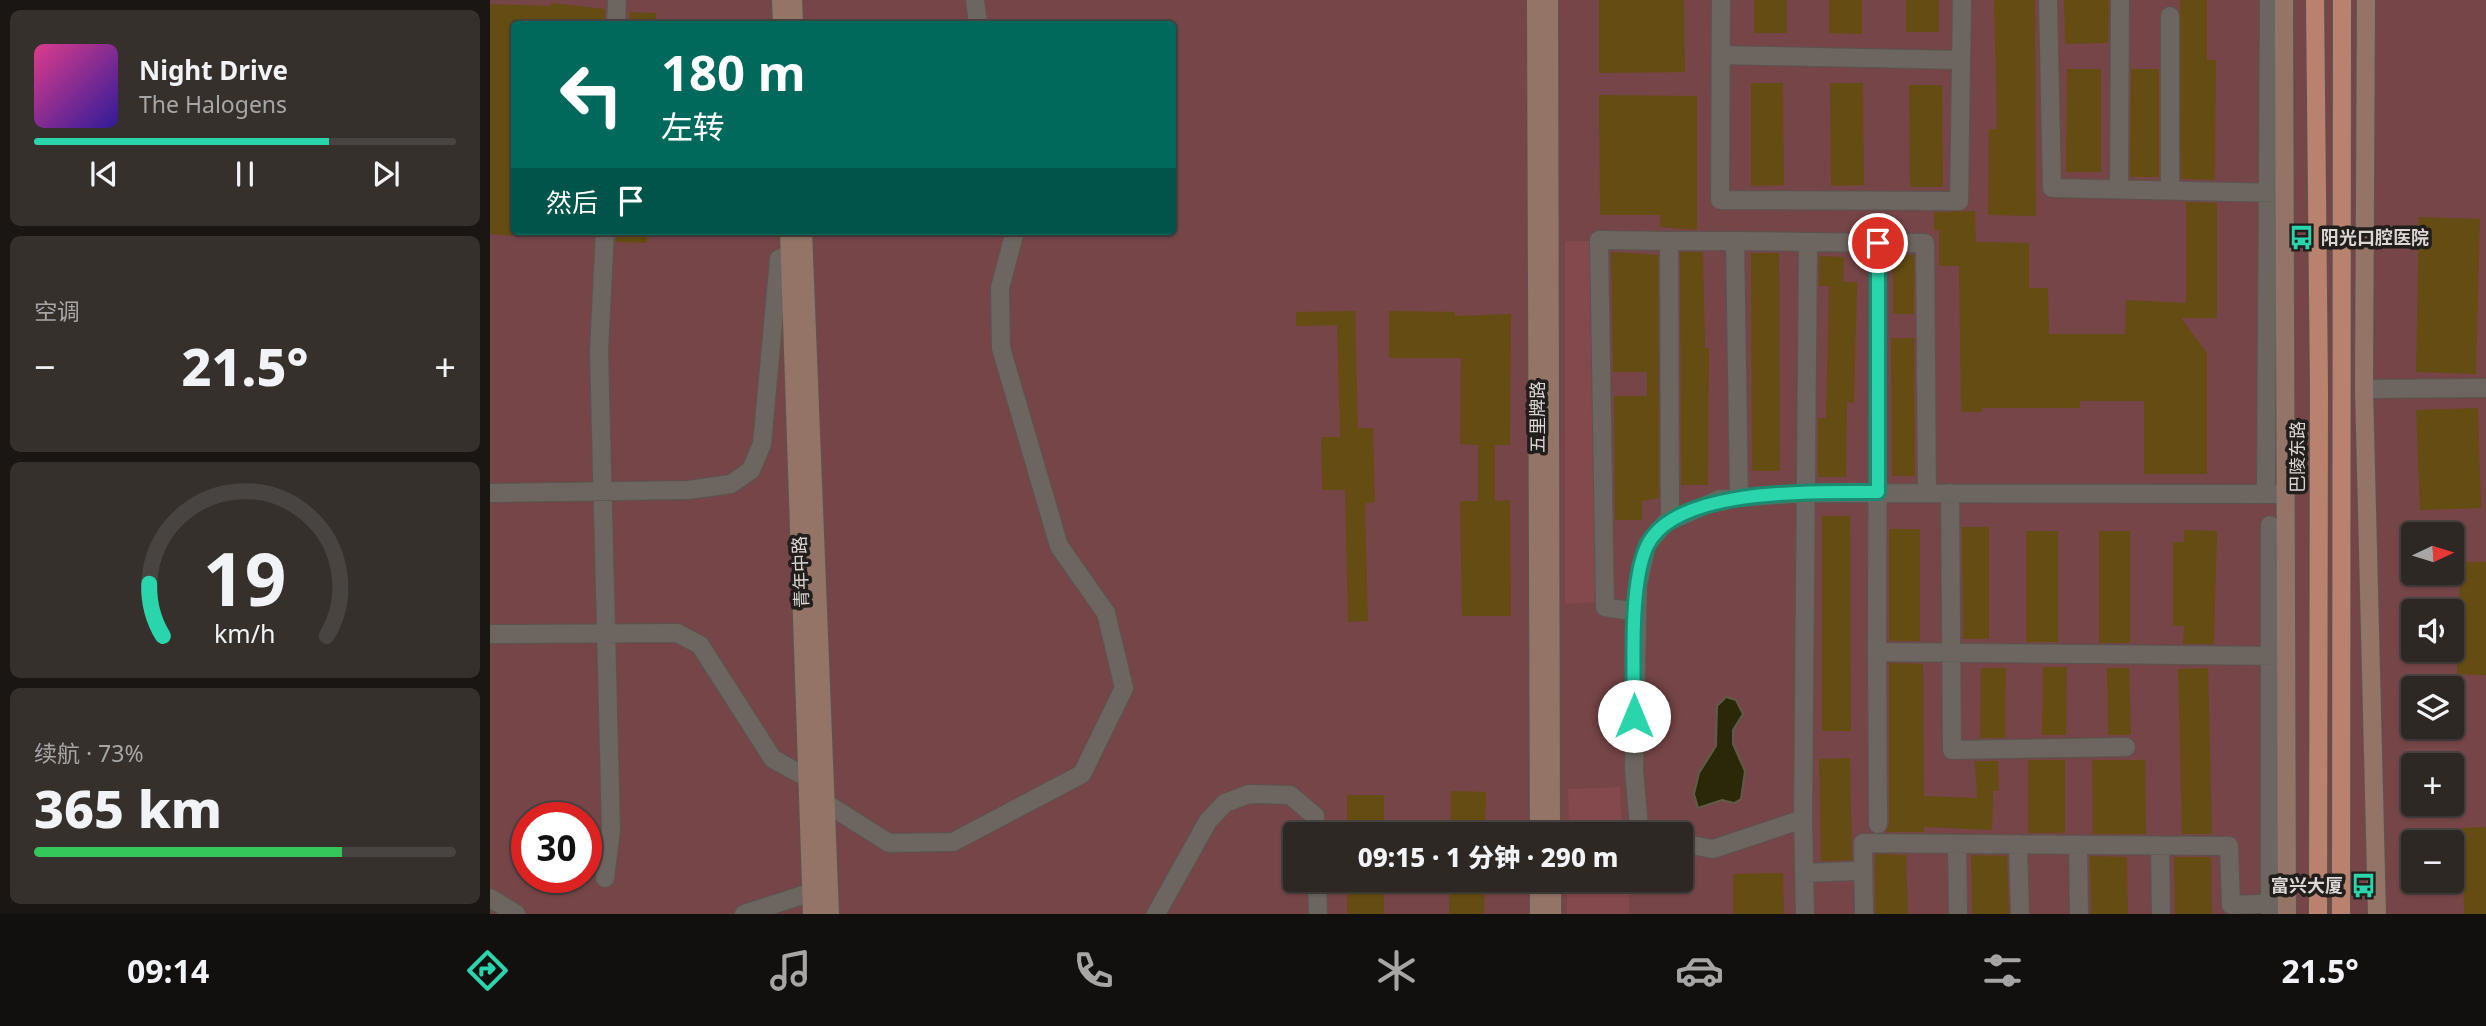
<!DOCTYPE html>
<html lang="zh">
<meta charset="utf-8">
<style>
body{margin:0;font-family:"Noto Sans","Noto Sans SC",sans-serif;background:#35302c;color:#f1f3f6;height:100vh;display:flex;flex-direction:column;font-size:26px;white-space:nowrap}
*{box-sizing:border-box;margin:0}
p{font-size:23px;color:#a7a6a6}
.icon{flex:none;width:38px;height:38px;fill:none;stroke:currentColor;stroke-width:2;stroke-linecap:round;stroke-linejoin:round}
.map{position:relative;flex:1;overflow:hidden}
.panel{display:flex;flex-direction:column;gap:10px;padding:10px;background:#191614;width:490px}
.panel>*{flex:none}
.hud{position:absolute;left:21px;top:21px;width:665px;height:214px;border-radius:7px;box-shadow:0 2px 5px #0004,0 0 0 2px #484441;background:#00695c;color:#fff;overflow:hidden}
.needle{width:46px;rotate:86deg}
.buttons{position:absolute;left:1911px;top:522px;display:grid;gap:14px}
.buttons a{display:grid;place-items:center;width:63px;height:63px;border-radius:7px;background:#2d2824;box-shadow:0 2px 5px #0004,0 0 0 2px #484441;font-size:35px}
.speed{position:absolute;left:21px;top:802px;display:flex;gap:14px;font-size:35px;font-weight:700;text-align:center}
.speed>*{display:grid;place-content:center;width:91px;height:91px;border-radius:50%;background:#2d2824;box-shadow:0 2px 5px #0004,0 0 0 2px #484441;line-height:1}
.speed .limit{border:10px solid #d22;background:#fff;color:#111}
.pin{position:absolute;display:grid;place-items:center;width:60px;height:60px;color:#fff;margin:-30px;border:4px solid #fff;border-radius:50%;box-shadow:0 2px 7px #0007}
.me{position:absolute;width:77px;margin:-38px;rotate:0deg;stroke-linejoin:round;filter:drop-shadow(0 0 5px #0008)}
.turn{display:flex;align-items:center;gap:24px;height:147px;padding:0 35px;font-size:32px}
.turn .icon{width:91px;height:91px;stroke-width:2.5}
.turn b{display:block;font-size:49px;line-height:60px}
.then{display:flex;align-items:center;height:66px;padding:0 35px;background:#0003;gap:14px;font-size:26px}
.big{font-size:52px;font-weight:800;line-height:1.1}
.panel .widget{flex:1;display:flex;flex-direction:column;justify-content:center;gap:10px;min-width:0;padding:0 24px;border-radius:10px;background:#35302c}
.panel .dial{align-items:center;gap:0}
.dial svg{height:182px;overflow:visible;fill:none;stroke:#484441;stroke-width:7;stroke-linecap:round;text-anchor:middle}
.dial text{fill:#f1f3f6;stroke:none}
.song{display:flex;align-items:center;gap:21px}
.cover{width:84px;height:84px;border-radius:10px;background:linear-gradient(135deg,hsl(330 70% 55%),hsl(250 70% 35%))}
.played{height:7px;border-radius:4px;background:linear-gradient(90deg,#2ad5ac 70%,#484441 70%)}
.keys{display:flex;justify-content:space-around;direction:ltr}
.heat{display:flex;justify-content:space-between;align-items:center;font-size:38px;direction:ltr}
.charge{height:10px;border-radius:5px;background:linear-gradient(90deg,#34c759 73%,#484441 0)}
.trip{position:absolute;left:793px;top:822px;width:410px;height:70px;border-radius:7px;background:#2d2824;box-shadow:0 2px 5px #0004,0 0 0 2px #484441;font-weight:800;line-height:70px;text-align:center}
.menu{display:flex;height:112px;justify-content:space-around;align-items:center;background:#12100e;color:#a7a6a6}
.menu .icon{width:49px;height:49px}
.menu .current{color:#2ad5ac}
.menu b{font-size:32px;color:#f1f3f6}
main{display:flex;flex:1;min-height:0}
.map>svg:first-child{display:block}
.green{fill:#764547;fill-rule:evenodd}
.forest{fill:#84494c}
.water{fill:#2a2809;stroke:#5f5c46;stroke-width:2}
.building{fill:#654c12}
.lines{fill:none;stroke-linecap:round;stroke-linejoin:round}
.street-casing{stroke:#5a5550;stroke-width:20}
.secondary-casing{stroke:#5a5550;stroke-width:20}
.primary-casing{stroke:#5a5550;stroke-width:20}
.street{stroke:#6d655f;stroke-width:18}
.secondary{stroke:#937467;stroke-width:18}
.primary{stroke:#b9826f;stroke-width:18}
.route-casing{stroke:#1b8a70;stroke-width:18}
.route{stroke:#2ad5ac;stroke-width:12}
.labels{text-anchor:middle;stroke-width:7;stroke-linejoin:round;paint-order:stroke}
.poi-label{font-size:18px;font-weight:bold;fill:#dcd7d4;stroke:#211e1b;text-anchor:start}
.street-label{font-size:18px;fill:#dcd7d4;stroke:#211e1b}
</style>
<main>
<section class="panel">
<div class="widget">
<div class="song"><i class="cover"></i><div><b>Night Drive</b><p>The Halogens</p></div></div>
<div class="played"></div>
<div class="keys"><svg class="icon" aria-label="previous" viewBox="0 0 24 24"><path d="M18 5L8 12l10 7zM5 5v14"/></svg><svg class="icon" aria-label="pause" viewBox="0 0 24 24"><path d="M8 5v14M16 5v14"/></svg><svg class="icon" aria-label="next" viewBox="0 0 24 24"><path d="M6 5l10 7-10 7zM19 5v14"/></svg></div>
</div>
<div class="widget"><p>空调</p>
<div class="heat"><a>−</a><b class="big">21.5°</b><a>+</a></div>
</div>
<div class="widget dial"><svg viewBox="0 0 100 80">
<path d="M14 69A42 42 0 1 1 86 69"/>
<path d="M14 69A42 42 0 0 1 8 46" stroke="#2ad5ac"/>
<text x="50" y="56" font-size="32" font-weight="700">19</text>
<text x="50" y="72" font-size="11">km/h</text>
</svg></div>
<div class="widget"><p>续航 · 73%</p><b class="big">365 km</b><div class="charge"></div></div>
</section>
<div class="map">
<svg width="1996" height="914" viewBox="0 0 1996 914">
<rect width="100%" height="100%" fill="#3c3630"/>
<path class="green" d="M0,0H1996V914H0ZM24,24H682V231H24ZM1923,534H1962V572H1923ZM1923,611H1962V649H1923ZM1923,688H1962V726H1923ZM1923,765H1962V803H1923ZM37,817H96V877H37ZM805,835H1190V880H805ZM1923,842H1962V880H1923Z"/>
<path class="forest" d="M1075,241H1102L1108,602L1075,604Z
M1130,787L1132,828L1079,829L1078,789Z
M1077,880H1139V914H1077Z"/>
<path class="water" d="M1236,697L1246,700L1253,714L1243,730V744L1255,771L1251,799L1244,803L1232,800L1208,808L1204,794L1209,773L1226,746L1227,706Z"/>
<path class="building" d="M1109,0H1194L1195,72L1109,73Z
M1264,0H1297V33H1264Z
M1339,0H1372V34L1339,33Z
M1416,0H1449V32H1416Z
M1504,0H1545L1546,216L1498,215L1499,129H1507Z
M1574,0H1619L1618,43L1575,44Z
M1690,0H1717V60H1726L1725,180L1691,179Z
M61,3L115,9V24H24V236L0,234V4L61,6Z
M140,12L166,13L165,24H139Z
M1577,69H1611V172H1576Z
M1641,69H1669V177H1640Z
M1261,83H1293L1294,185L1261,186Z
M1340,83H1373L1374,185L1341,186Z
M1419,85H1452L1453,187H1420Z
M1109,95L1207,96V230L1170,227V215H1110Z
M1696,202L1727,203V318H1691L1717,353V474H1654V401H1590V408H1492V412H1471L1469,266H1449V230H1444V212L1485,211L1486,242L1539,243V288H1558L1559,334H1635L1636,300L1696,303Z
M1929,217L1990,219L1986,374L1926,372Z
M126,231H157V243L126,242Z
M1121,252L1168,255L1169,498L1152,501V520H1125L1124,396H1157V372H1123Z
M1190,252H1213L1215,348H1219L1218,485H1191Z
M1261,253H1289L1290,471H1262Z
M1403,255H1424V314H1403Z
M1329,256L1354,257L1353,282H1367L1364,403L1357,402L1356,477H1328V418H1336L1339,286H1329Z
M865,311L868,428H883L885,502L875,503L878,621L858,622L855,490H832L831,437H850L847,325L806,326V312Z
M899,311L965,312V316L1021,314L1020,445H1005V501L1020,500L1021,616H972L970,501H988V445L970,444L971,358H899Z
M1401,338H1424L1425,476H1402Z
M1988,408L1991,508L1930,510L1926,410Z
M1332,516H1360L1361,731H1332Z
M1472,527H1499V639H1473Z
M1399,529H1430V641H1399Z
M1694,530L1727,531L1724,644H1693L1694,626H1683V542H1694Z
M1536,531H1568V642H1536Z
M1609,531H1640V643H1609Z
M1970,562H1996V675L1967,674Z
M1399,663L1433,664L1434,796L1487,798L1485,761H1508L1509,791H1503L1502,830L1434,827V832H1396L1399,824Z
M1553,667H1577L1576,735H1552Z
M1491,668H1516L1515,738H1490Z
M1617,668H1639L1641,735H1618Z
M1718,668L1722,834H1692L1688,669Z
M1360,758L1362,860L1331,861L1329,759Z
M1538,760H1575V833H1538Z
M1602,760H1655L1656,834H1603Z
M961,791L996,792L995,835H960Z
M857,795H894V835H857Z
M1996,827V914H1974L1972,828Z
M1385,854L1416,855L1418,914H1385Z
M1481,855L1517,856L1519,914H1482Z
M1600,856L1637,857L1638,914H1601Z
M1684,857H1721L1722,914H1685Z
M1293,873L1294,914H1243V874Z
M857,880H894V914H857Z
M960,880H995L994,914H959Z"/>
<g class="lines">
<defs>
<path id="street" d="M485,0L488,24
M1231,0L1230,200L1469,201L1472,0
M1558,0L1562,188L1791,193
M1680,16V191
M126,24L127,0
M1231,55L1471,60
M1629,189L1630,0
M1388,243H1435L1437,493
M1874,389L1996,388
M0,493L198,490L241,484L261,470L272,444L289,259L300,255
M1460,493L1462,750L1636,747
M1776,494L1779,0
M1249,497L1245,241L1318,242
M1180,521L1179,241H1245
M1780,525V914
M1147,612L1115,607L1109,240L1179,241
M0,634L187,633L210,645L283,759L318,778
M337,804L399,843L463,842L592,774L634,688L616,613L569,546L511,348L510,288L525,231
M1313,819L1315,914
M1388,824L1387,652L1796,656
M1165,835L1149,827L1144,770L1148,585L1157,545L1175,523L1230,499L1316,493L1796,494
M1190,843L1223,849L1313,819L1318,242L1388,243L1387,652
M1467,844L1468,914
M1528,844L1530,914
M1588,845L1589,914
M1670,846L1671,914
M1314,873L1363,871
M115,878L121,830L109,351L115,231
M827,880L828,914
M0,898L26,914
M254,914L322,892
M666,914L718,821L735,803L759,794L800,795L825,816V835
M1374,914L1373,843L1739,846L1741,905L1797,903"/>
<path id="secondary" d="M291,0L292,24
M303,0L304,24
M1046,0L1049,835
M1059,0L1061,835
M1794,0L1797,914
M1876,0L1874,389L1887,914
M299,231L322,914
M313,231L340,914
M1049,880V914
M1062,880V914"/>
<path id="primary" d="M1825,0L1829,389L1828,914
M1851,914L1852,0"/>
</defs>
<use href="#street" class="street-casing"/>
<use href="#secondary" class="secondary-casing"/>
<use href="#primary" class="primary-casing"/>
<use href="#street" class="street"/>
<use href="#secondary" class="secondary"/>
<use href="#primary" class="primary"/>
</g>
<g class="lines">
<defs>
<path id="route" d="M1144,716C1144,672 1139,584 1157,546C1186,485 1330,493 1388,492V243"/>
</defs>
<use href="#route" class="route-casing"/>
<use href="#route" class="route"/>
</g>
<defs>
<symbol id="bus-bare" viewBox="-9 -9 18 18"><path d="M-5-6H5V4H4V6H2V4H-2V6H-4V4H-5ZM-3.5-4V0h7V-4ZM-3.5 1.2v1.5H-2V1.2ZM2 1.2v1.5H3.5V1.2Z" fill="#2ad5ac" stroke="#211e1b" stroke-width="2.5" paint-order="stroke"/></symbol>
</defs>
<g fill-rule="evenodd">
<use href="#bus-bare" x="1794" y="220" width="35" height="35"/>
<use href="#bus-bare" x="1856" y="868" width="35" height="35"/>
</g>
<g class="labels">
<g class="poi-label">
<text x="1831" y="244">阳光口腔医院</text>
<text x="1853" y="892" text-anchor="end">富兴大厦</text>
</g>
<g class="street-label">
<text transform="translate(1048 417) rotate(-90)" y="6">五里牌路</text>
<text transform="translate(1808 457) rotate(-90)" y="6">巴陵东路</text>
<text transform="translate(311 572) rotate(-92)" y="6">青年中路</text>
</g>
</g>
</svg>
<div class="buttons">
<a><svg class="needle" viewBox="-14 -14 28 28"><path d="M0-13l5 13h-10z" fill="#e53935"/><path d="M0 13l5-13h-10z" fill="#a7a6a6"/></svg></a>
<a><svg class="icon" aria-label="sound" viewBox="0 0 24 24"><path d="M4 9h4l5-4v14l-5-4H4zM17 9q2 3 0 6"/></svg></a>
<a><svg class="icon" aria-label="layers" viewBox="0 0 24 24"><path d="M12 4l9 5-9 5-9-5zM3 14l9 5 9-5"/></svg></a>
<a>+</a>
<a>−</a>
</div>
<div class="speed"><div class="limit">30</div></div>
<div class="pin" style="left:1388px;top:243px;background:#d93025"><svg class="icon" aria-label="arrive" viewBox="0 0 24 24"><path d="M6 21V4h12l-3 4 3 4H6"/></svg></div>
<svg class="me" style="left:1144px;top:716px" viewBox="-20 -20 40 40"><circle r="19" fill="#fff"/><path d="M0-13L10 11 0 6-10 11z" fill="#2ad5ac"/></svg>
<div class="trip">09:15 · 1 分钟 · 290 m</div>
<div class="hud">
<div class="turn"><svg class="icon" aria-label="left" viewBox="0 0 24 24"><path d="M17 20v-9H6M10 6l-5 5 5 5"/></svg><div><b>180 m</b>左转</div></div>
<div class="then">然后<svg class="icon" aria-label="arrive" viewBox="0 0 24 24"><path d="M6 21V4h12l-3 4 3 4H6"/></svg></div>
</div>
</div>
</main>
<nav class="menu">
<b>09:14</b>
<svg class="icon current" aria-label="directions" viewBox="0 0 24 24"><path d="M12 3l9 9-9 9-9-9zM9 14v-3h6M13 9l2 2-2 2"/></svg>
<svg class="icon" aria-label="music" viewBox="0 0 24 24"><path d="M9 18V5l10-2v13"/><circle cx="6" cy="18" r="3"/><circle cx="16" cy="16" r="3"/></svg>
<svg class="icon" aria-label="phone" viewBox="0 0 24 24"><path d="M5 4h4l2 5-3 2q2 4 5 5l2-3 5 2v4C11 20 4 13 5 4z"/></svg>
<svg class="icon" aria-label="climate" viewBox="0 0 24 24"><path d="M12 3v18M4 7l16 10M4 17L20 7"/></svg>
<svg class="icon" aria-label="car" viewBox="0 0 24 24"><path d="M5 17H2v-5l4-1 3-4h7l3 4 3 1v5h-3M9 17h6M6 11h13"/><circle cx="7" cy="17" r="2"/><circle cx="17" cy="17" r="2"/></svg>
<svg class="icon" aria-label="filters" viewBox="0 0 24 24"><path d="M4 7h16M4 17h16"/><circle cx="9" cy="7" r="2"/><circle cx="15" cy="17" r="2"/></svg>
<b>21.5°</b>
</nav>
